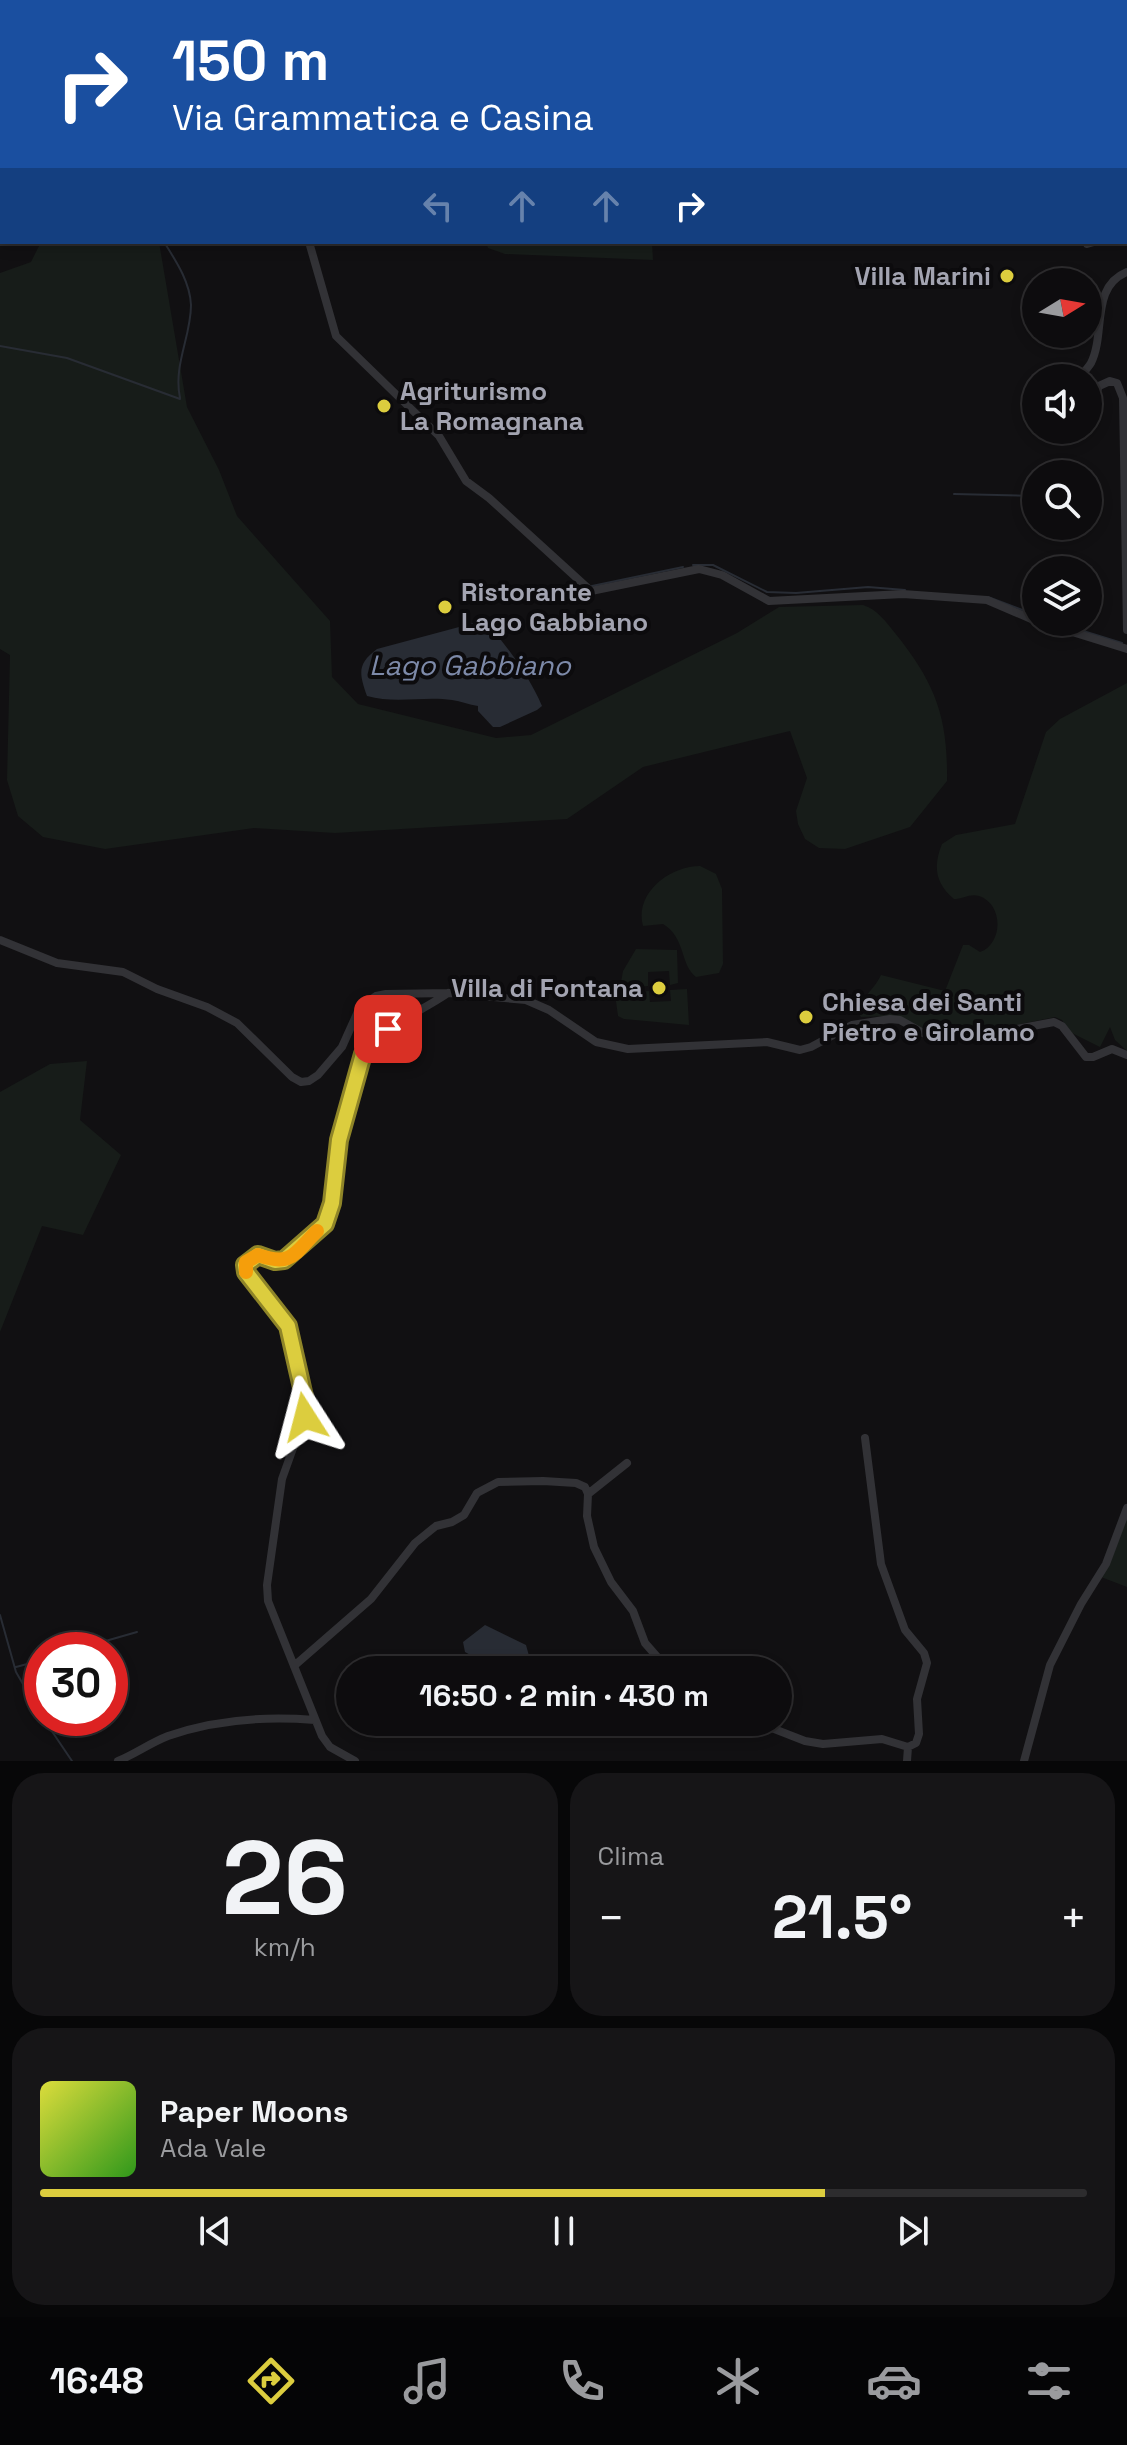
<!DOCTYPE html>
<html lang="it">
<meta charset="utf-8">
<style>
body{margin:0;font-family:"Space Grotesk",sans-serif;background:#161517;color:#f1f3f6;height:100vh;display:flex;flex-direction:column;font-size:30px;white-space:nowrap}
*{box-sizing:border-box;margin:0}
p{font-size:26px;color:#9a9b9e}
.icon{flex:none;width:44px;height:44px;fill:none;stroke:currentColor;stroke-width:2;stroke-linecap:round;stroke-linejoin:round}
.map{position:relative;height:1761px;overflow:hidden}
.sheet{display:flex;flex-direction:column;gap:12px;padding:12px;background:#070708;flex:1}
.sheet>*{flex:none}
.hud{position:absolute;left:0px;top:0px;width:1128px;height:244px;box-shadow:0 4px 12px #0003,0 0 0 2px #2d2c2e;background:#1a4fa0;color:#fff;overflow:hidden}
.needle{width:52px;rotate:79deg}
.buttons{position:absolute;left:1022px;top:268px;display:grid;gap:16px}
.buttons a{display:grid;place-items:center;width:80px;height:80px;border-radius:50%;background:#0d0c0e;box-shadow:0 4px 12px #0003,0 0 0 2px #2d2c2e;font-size:40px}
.speed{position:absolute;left:24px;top:1632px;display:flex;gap:16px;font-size:40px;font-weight:700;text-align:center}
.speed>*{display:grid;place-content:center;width:104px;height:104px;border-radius:50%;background:#0d0c0e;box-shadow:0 4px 12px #0003,0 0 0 2px #2d2c2e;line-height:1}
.speed .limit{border:12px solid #d22;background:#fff;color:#111}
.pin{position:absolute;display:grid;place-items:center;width:68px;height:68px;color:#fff;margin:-34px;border-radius:16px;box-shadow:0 4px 12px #0006}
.me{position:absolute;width:88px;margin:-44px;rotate:351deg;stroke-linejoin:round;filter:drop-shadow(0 0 6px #0008)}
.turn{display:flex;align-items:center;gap:28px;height:168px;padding:0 40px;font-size:36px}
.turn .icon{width:104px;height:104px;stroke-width:2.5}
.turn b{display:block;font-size:56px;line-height:68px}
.lanes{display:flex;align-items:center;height:76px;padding:0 40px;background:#0003;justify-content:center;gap:40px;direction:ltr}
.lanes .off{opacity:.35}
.big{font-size:60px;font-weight:700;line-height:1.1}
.sheet .card{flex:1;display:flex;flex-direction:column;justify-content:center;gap:12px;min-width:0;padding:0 28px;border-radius:32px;background:#161517}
.sheet .dial{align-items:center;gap:0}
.dial b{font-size:104px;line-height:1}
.song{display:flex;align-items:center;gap:24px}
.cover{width:96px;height:96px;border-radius:12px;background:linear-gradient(135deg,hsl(60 70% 55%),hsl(110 70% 35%))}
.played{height:8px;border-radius:4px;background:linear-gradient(90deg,#dccd3e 75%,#2d2c2e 75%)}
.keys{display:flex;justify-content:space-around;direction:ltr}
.heat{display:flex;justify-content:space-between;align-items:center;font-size:44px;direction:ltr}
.sheet .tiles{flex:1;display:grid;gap:12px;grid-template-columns:1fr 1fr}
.card:last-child{grid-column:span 2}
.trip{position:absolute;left:336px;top:1656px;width:456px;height:80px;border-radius:40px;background:#0d0c0e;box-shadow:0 4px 12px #0003,0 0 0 2px #2d2c2e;font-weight:700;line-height:80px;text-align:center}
.dock{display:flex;height:128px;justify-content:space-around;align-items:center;background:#050506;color:#9a9b9e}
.dock .icon{width:56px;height:56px}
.dock .active{color:#dccd3e}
.dock b{font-size:36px;color:#f1f3f6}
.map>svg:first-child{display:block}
.green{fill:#171c19}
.water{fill:#282c34}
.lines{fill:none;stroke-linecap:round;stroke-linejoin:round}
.stream{stroke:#282c34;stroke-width:2}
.minor{stroke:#323236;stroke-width:8}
.route-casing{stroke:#8f8528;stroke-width:20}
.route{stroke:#dccd3e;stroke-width:14}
.slow{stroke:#f59e0b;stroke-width:14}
.poi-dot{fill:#dccd3e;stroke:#0c0b0d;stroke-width:3}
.labels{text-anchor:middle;stroke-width:8;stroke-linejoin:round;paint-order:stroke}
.poi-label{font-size:26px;font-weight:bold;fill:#a3a4b1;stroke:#0c0b0d;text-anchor:start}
.water-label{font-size:28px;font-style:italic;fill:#7d8aa9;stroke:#0c0b0d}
</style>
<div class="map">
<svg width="1127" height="1761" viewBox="0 0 1127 1761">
<rect width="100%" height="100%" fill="#111012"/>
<path class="green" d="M39,0H412L37,2Z
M670,0H1061L1063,2H661Z
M38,242H159L187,407L219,470L237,516L330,621L332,677L358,704L496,738L531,735L737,633L779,607L863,605C877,609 886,622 895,633C935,683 948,716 947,781L910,827L845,849L819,848L805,839L798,824L796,811L807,778L790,731L643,767L567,819L335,833L254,828L105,849L43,837L18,816L7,780L10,655L0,649V273L31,262L40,244Z
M486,242H652L653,260L505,254L488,248Z
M1127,683V1051L1115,1040L1110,1027L1100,1047L1070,1032L1062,1020L1055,1017L967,1035L923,1031L893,1016L861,1017L858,1013C859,999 875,989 881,975L945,991L963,945H969L980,952C1003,944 1004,904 979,896C971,893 962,899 954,899C935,883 933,866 942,844L956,835L1015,824L1046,732L1060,719Z
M700,866L716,874L722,889L723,964L719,973L696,977C680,965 686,938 663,924L643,926C634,894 669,866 700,866Z
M636,949L677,950L678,983L670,985L669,971L648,972V986L620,988L623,971Z
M687,989L689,1025L624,1019L618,1016L615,994L649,991L650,1002L671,1001L670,990Z
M87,1061L80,1120L121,1155L83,1235L42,1226L0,1332V1092L50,1064Z
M1127,1517V1587L1101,1577L1110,1564Z"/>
<path class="water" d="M474,623L488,624C509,649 529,676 542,706L537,710L500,727H493L478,711V706C469,705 461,701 452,700C424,696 395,704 367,696C359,673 357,664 377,649Z
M485,1625L526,1645L533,1670H498L465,1652L463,1642Z"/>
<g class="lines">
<path class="stream" d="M164,242C176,261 190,282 191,305C191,337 173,365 180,398
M0,346L67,358L180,399
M954,494L1036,496
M1088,498H1098
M693,565H713L767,592L796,593L868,587L905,590
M592,586L683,567
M988,597L1036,615
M1054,622L1122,643
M0,1615L16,1672L42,1717
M74,1650L137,1632
M16,1667L42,1660
M43,1718L72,1761"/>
<path class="minor" d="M1074,0L1076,2
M1095,2L1096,0
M0,128L2,125
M1126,193H1127
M309,242L336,336L439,436L466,481L489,498L591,591L699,569L722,575L769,601L903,594L987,600L1036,621
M1121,242H1127
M1087,244L1094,242
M1079,378C1083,373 1088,368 1091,363C1106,333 1090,287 1127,272
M1088,412L1099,386L1110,381L1117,383L1123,398L1127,630
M1040,622L1127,649
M0,940L57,963L123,972L157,989L207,1007L237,1023L292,1077L301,1082L309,1081L318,1075L342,1047L360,1007L376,996L386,994L449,993L526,1000L549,1010L596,1042L628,1049L767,1042L800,1050L811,1047L852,1025L890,1019L900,1020L925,1034L968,1038L1054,1022L1062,1026L1086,1057H1093L1112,1049L1127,1055
M865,1438L881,1564L905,1630L924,1653L927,1663L917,1699L919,1734L916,1743L908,1747L907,1761
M588,1494L627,1463
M294,1666L371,1599L415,1543L436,1526L452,1522L464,1515L477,1493L498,1482L543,1481L576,1483L585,1487L588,1494L587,1516L594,1547L611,1582L633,1611L645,1643L659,1659L686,1670
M756,1722L805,1741L823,1744L882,1739L908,1747
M118,1761C135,1754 150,1743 168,1736C216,1719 264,1716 315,1720
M355,1761L330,1747L322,1736L268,1601L267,1585L282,1479L306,1412L288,1326L246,1272L245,1265L258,1255L275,1261L284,1260L325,1224L329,1216L339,1140L363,1054C384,1025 419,1013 448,993
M1024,1761L1050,1665L1081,1604L1106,1564L1127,1508"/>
</g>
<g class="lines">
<defs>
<path id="route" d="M305,1417V1401L288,1326L246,1272L245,1265L258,1255L275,1261L284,1260L325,1224L332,1203L339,1140L363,1054L388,1029"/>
</defs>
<use href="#route" class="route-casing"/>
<use href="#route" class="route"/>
<path class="slow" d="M246,1272V1262L258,1255C292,1267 294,1254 317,1231"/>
</g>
<g class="poi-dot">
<circle cx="1007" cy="276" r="8"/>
<circle cx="384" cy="406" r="8"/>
<circle cx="445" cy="607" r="8"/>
<circle cx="659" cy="988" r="8"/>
<circle cx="806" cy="1017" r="8"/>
</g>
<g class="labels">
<g class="poi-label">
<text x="991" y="285" text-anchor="end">Villa Marini</text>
<text x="400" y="400">Agriturismo<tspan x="400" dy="30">La Romagnana</tspan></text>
<text x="461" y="601">Ristorante<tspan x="461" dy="30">Lago Gabbiano</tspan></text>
<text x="643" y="997" text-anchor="end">Villa di Fontana</text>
<text x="822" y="1011">Chiesa dei Santi<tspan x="822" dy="30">Pietro e Girolamo</tspan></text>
</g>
<g class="water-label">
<text x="470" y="675">Lago Gabbiano</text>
</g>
</g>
</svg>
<div class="buttons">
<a><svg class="needle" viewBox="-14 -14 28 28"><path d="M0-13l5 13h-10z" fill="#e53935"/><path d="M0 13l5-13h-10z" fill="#9a9b9e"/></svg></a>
<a><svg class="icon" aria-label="sound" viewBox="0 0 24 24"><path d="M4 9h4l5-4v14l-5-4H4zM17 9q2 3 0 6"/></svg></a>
<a><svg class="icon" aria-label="search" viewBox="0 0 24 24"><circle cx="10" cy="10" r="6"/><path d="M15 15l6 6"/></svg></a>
<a><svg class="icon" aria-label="layers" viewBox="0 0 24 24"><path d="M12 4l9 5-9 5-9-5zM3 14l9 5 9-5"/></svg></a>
</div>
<div class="speed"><div class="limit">30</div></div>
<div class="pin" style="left:388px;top:1029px;background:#d93025"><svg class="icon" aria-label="arrive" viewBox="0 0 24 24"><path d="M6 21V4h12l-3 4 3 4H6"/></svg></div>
<svg class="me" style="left:305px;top:1417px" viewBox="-20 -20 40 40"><path d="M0-17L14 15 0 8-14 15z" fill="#dccd3e" stroke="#fff" stroke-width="4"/></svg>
<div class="trip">16:50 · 2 min · 430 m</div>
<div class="hud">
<div class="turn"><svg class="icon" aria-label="right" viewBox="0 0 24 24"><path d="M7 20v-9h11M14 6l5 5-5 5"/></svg><div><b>150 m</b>Via Grammatica e Casina</div></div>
<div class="lanes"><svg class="icon off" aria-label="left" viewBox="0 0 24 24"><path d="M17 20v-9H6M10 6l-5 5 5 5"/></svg><svg class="icon off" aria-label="ahead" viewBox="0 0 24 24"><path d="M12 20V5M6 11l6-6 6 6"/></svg><svg class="icon off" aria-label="ahead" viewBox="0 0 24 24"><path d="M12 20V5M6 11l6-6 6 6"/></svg><svg class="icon" aria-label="right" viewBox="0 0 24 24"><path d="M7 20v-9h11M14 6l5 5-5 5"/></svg></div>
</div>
</div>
<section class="sheet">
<div class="tiles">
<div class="card dial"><b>26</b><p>km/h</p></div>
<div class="card"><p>Clima</p>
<div class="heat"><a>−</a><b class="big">21.5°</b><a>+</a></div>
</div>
<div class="card">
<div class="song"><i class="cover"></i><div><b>Paper Moons</b><p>Ada Vale</p></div></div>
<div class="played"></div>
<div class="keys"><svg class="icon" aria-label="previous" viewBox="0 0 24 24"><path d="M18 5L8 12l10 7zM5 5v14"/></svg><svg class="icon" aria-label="pause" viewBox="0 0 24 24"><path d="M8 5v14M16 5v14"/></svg><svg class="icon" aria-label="next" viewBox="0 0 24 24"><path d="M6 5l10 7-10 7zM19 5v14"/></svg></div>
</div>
</div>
</section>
<nav class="dock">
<b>16:48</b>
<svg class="icon active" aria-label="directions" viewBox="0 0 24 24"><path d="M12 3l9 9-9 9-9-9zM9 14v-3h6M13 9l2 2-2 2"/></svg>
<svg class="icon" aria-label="music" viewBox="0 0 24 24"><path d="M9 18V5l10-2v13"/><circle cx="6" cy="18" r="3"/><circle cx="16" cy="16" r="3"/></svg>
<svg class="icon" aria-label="phone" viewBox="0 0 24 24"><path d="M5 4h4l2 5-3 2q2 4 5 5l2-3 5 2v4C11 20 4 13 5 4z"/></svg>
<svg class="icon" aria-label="climate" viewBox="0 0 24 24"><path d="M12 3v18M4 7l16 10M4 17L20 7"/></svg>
<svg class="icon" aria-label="car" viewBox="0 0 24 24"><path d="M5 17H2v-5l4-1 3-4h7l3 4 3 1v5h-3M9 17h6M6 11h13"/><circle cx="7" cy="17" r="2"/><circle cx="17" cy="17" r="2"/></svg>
<svg class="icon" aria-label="filters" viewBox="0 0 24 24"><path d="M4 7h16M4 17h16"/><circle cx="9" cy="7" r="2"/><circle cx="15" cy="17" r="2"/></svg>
</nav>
